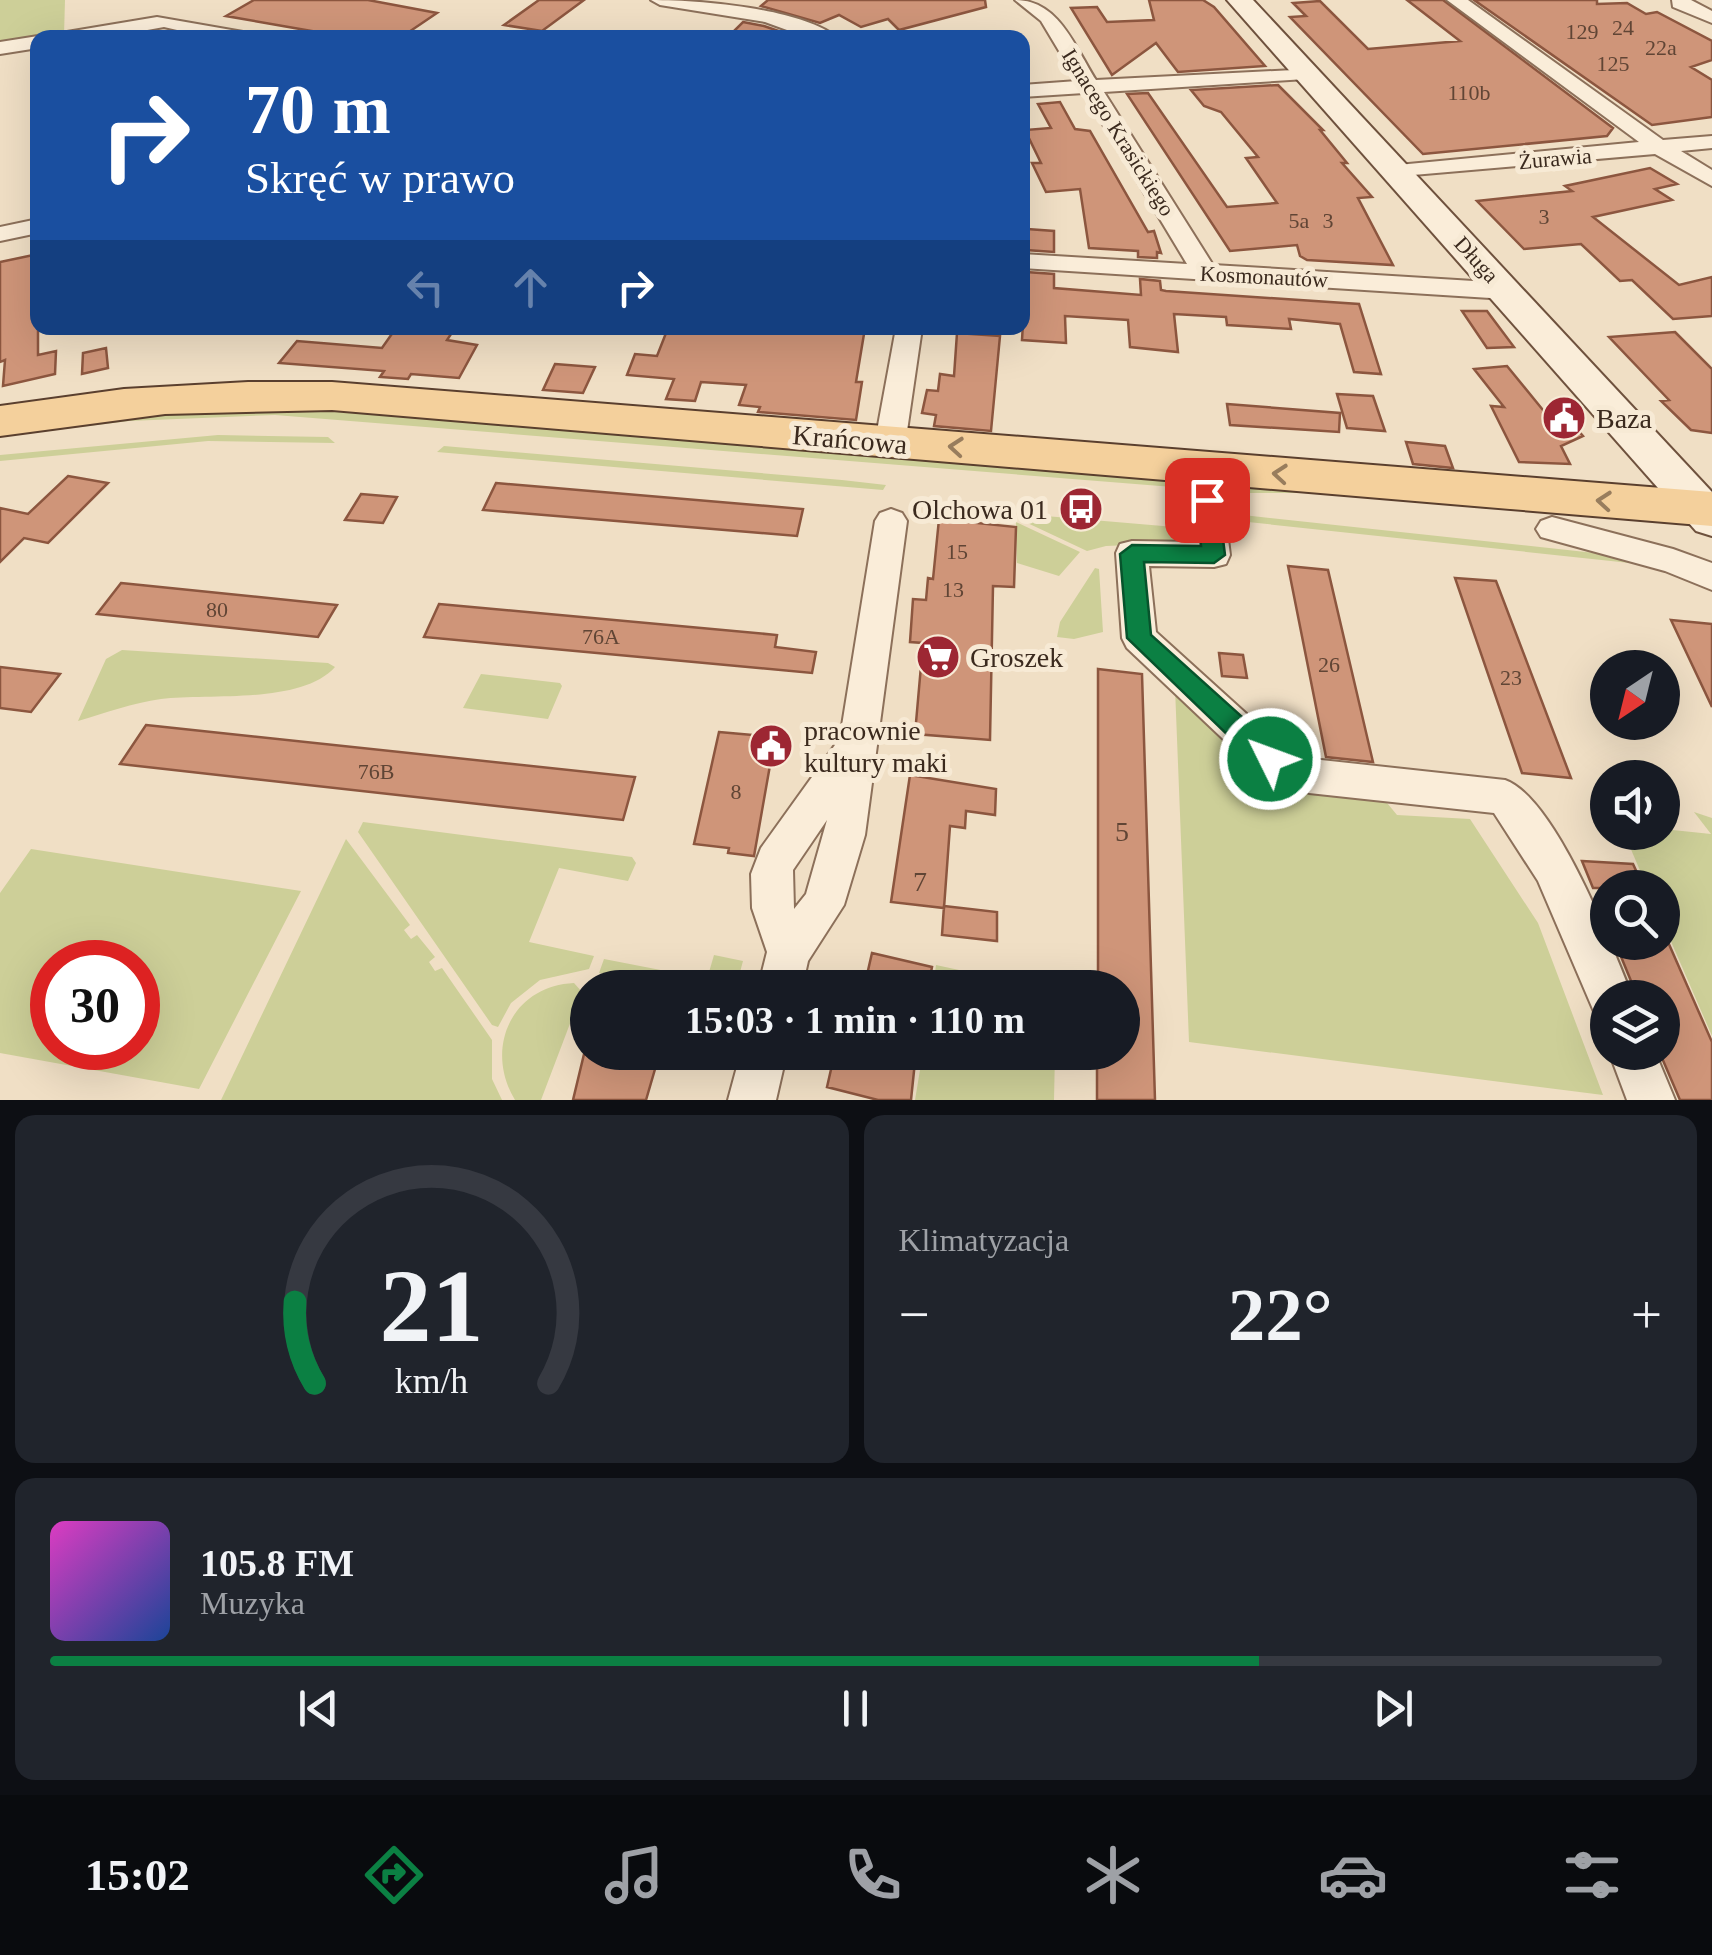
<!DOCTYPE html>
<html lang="pl">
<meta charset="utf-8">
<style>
body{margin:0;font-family:"Times New Roman",serif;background:#20242c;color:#f1f3f6;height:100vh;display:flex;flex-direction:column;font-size:38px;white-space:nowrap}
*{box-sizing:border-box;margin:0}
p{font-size:32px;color:#9ea1a6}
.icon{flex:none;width:55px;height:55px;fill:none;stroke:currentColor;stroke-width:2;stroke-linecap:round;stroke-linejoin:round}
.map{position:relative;height:1100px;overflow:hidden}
.side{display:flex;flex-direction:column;gap:15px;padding:15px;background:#0d0f14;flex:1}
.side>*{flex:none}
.top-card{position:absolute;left:30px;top:30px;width:1000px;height:305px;border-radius:20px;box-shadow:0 10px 40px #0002;background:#1a4fa0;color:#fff;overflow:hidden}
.needle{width:65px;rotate:215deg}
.tools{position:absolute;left:1590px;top:650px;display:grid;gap:20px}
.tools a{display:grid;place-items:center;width:90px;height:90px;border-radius:50%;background:#171b24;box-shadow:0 10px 40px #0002;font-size:50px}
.speed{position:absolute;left:30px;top:940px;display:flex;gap:20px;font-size:50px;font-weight:700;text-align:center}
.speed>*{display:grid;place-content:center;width:130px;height:130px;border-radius:50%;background:#171b24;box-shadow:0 10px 40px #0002;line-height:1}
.speed .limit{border:15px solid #d22;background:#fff;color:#111}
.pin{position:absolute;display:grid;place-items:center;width:85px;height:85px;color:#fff;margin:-42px;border-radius:20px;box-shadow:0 5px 15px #0006}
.me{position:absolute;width:110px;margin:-55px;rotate:312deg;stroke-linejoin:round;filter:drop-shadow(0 0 8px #0008)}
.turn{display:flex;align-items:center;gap:35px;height:210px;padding:0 50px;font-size:45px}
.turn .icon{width:130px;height:130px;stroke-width:2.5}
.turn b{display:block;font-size:70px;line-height:85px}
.lanes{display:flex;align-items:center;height:95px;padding:0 50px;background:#0003;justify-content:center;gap:50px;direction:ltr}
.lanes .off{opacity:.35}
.big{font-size:75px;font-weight:600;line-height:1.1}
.side .widget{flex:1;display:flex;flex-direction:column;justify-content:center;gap:15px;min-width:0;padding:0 35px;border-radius:20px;background:#20242c}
.side .dial{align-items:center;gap:0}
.dial svg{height:260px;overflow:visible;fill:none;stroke:#363941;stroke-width:7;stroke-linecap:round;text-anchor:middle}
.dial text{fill:#f1f3f6;stroke:none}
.song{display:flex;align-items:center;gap:30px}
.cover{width:120px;height:120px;border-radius:15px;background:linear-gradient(135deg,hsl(310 70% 55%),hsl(220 70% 35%))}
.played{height:10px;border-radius:5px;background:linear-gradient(90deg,#0b8043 75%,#363941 75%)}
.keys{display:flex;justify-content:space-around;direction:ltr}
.heat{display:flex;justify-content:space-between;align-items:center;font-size:55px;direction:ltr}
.side .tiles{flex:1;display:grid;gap:15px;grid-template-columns:1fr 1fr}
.widget:last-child{grid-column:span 2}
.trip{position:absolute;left:570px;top:970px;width:570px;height:100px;border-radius:50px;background:#171b24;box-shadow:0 10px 40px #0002;font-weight:600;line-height:100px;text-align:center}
.dock{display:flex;height:160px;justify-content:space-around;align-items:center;background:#090b0e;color:#9ea1a6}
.dock .icon{width:70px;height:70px}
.dock .selected{color:#0b8043}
.dock b{font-size:45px;color:#f1f3f6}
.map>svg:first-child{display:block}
.green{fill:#cdcf98;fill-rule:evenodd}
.building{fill:#cf9579;stroke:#8c563f;stroke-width:2.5}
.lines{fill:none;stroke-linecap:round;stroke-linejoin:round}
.street-casing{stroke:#8c705a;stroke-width:4}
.secondary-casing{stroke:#6e513d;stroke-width:4}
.primary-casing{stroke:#5a3f2e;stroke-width:4}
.street{fill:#faedd9;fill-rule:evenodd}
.secondary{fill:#faedd9;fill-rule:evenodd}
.primary{fill:#f4d09c;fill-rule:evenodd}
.oneway{stroke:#987d5d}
.route{fill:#0b8043;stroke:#07532c;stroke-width:2.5}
.labels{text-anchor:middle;stroke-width:10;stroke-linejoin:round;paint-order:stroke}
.number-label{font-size:22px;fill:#604535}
.far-street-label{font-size:22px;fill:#3b2a1e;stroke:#f7ead5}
.poi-label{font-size:28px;fill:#3b2a1e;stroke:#f7ead5;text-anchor:start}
.street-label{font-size:28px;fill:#3b2a1e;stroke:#f7ead5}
.near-number-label{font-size:28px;fill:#604535}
</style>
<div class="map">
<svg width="1712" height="1100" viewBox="0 0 1712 1100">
<rect width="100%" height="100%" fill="#f0dfc5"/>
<path class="green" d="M0,0H65L64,35L0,46Z
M298,405L1324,493H1248L275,415L129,421L0,437V431L75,418Z
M218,435L328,437L335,443L208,441L0,461V455Z
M444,446L842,480L886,485L883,490L437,452Z
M1022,514L1198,529L1203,542L1106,546L1087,551L1021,520Z
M1243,515L1604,554L1639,564L1229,520Z
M1016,522L1080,552L1059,576L1017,563Z
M1095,568L1099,569L1103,632L1074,639L1057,637L1060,622Z
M122,650L328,663L335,667C301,705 208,693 161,699C133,703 105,713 78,721L106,659Z
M481,674L560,683L562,686L548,719L463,708Z
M1175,688L1284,780L1378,792L1397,815L1470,819L1538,923L1603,1095L1189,1042Z
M1694,812L1712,818V1036L1663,923L1662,888L1647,887L1624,833L1662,832L1663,829L1711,834Z
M363,822L632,857L636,863L628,881L559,868L529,942L594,956L589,969L540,980L511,1003L498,1027L492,1025L358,832Z
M346,839L410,925L404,930L411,939L417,935L435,957L429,962L435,971L442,968L492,1040V1079L502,1100H221Z
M31,849L301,891L199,1089L0,1053V893ZM52,962H138V1048H52Z
M714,955L743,961L736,987H670L599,973L604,959L707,979Z
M936,965L1028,985L1035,987H933Z
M574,983L582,992L541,1100H515C484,1049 511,986 574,983Z
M923,1052L1055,1053L1054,1100H915Z"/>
<path class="building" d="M254,0H368L437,13L400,38H307L317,32L226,16Z
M539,0H584L542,31L504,25Z
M768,0H985L986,7L899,30L888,19L861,27L839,15L820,23L761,6Z
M1149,0H1203L1214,7L1265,66L1178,72L1156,43L1112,75L1071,8L1097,7L1107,22L1154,20Z
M1407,0H1443L1613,128L1607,136L1423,154L1290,17L1306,16L1293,3L1320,1L1368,49L1460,41Z
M1474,0H1597V4L1627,3L1646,14L1657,12L1712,41V60L1691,67L1712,80V117L1652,125Z
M743,22L764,26L793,36L727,38Z
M1278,85L1323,130H1320L1347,163H1342L1372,197L1358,198L1393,265L1307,260L1300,256L1297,245L1230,251L1127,94L1148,93L1227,207L1277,203L1246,158L1258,157L1221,112L1204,106L1191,90Z
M1060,102L1075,129L1090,131L1148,232L1154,231L1161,253L1157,252V258L1138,257V251L1089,248L1080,189L1046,192L1032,163H1041L1025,130L1051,128L1038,104Z
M1650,168L1677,184L1655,189L1672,200L1593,217L1679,285L1712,277V316L1673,319L1632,280L1620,281L1581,244L1524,249L1477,201L1572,191L1565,186Z
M1027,229L1054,231V252L1026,250Z
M38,254V355L56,351L55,374L3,386L5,360L0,362V262Z
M1026,272L1054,274V288L1141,295L1140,279L1160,281L1161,290L1166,291L1359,304L1381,374L1354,372L1340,324L1289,319L1291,329L1227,325L1226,317L1174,314L1178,352L1130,347L1128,320L1065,316L1066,343L1022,340Z
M1462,311H1487L1514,347L1487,348Z
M396,328H455L447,340L477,345L459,378L411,374L408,379L380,377L384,371L279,363L297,341L382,348Z
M668,328H865L856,382H862L856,420L758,412L760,407L739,405L746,385L701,382L695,401L666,399L674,379L627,375L635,354L657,356Z
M1675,332L1712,369V433L1691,430L1661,401L1669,400L1609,337Z
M957,333L1000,336L991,431L934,426L936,415L922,413L927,390L938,391L940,374L954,376Z
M106,348L108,368L82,374L83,353Z
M555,364L595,367L583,393L543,390Z
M1507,366L1547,415L1563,413L1583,436L1561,446L1570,464L1519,462L1491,406L1504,407L1474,369Z
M1337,394L1373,396L1385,431L1347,428Z
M1227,404L1340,413L1339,432L1230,425Z
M1406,442L1445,446L1453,468L1413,464Z
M68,476L108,483L48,543L24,538L0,562V508L28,514Z
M496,483L803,509L797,536L483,510Z
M361,494L397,497L383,523L345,520Z
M939,519L1016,527L1014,587L993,586L990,740L915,734L923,643L910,642L913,599L926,600L928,578L933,579Z
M1288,566L1328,570L1373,762L1326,757Z
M1455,578L1496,581L1571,778L1522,773Z
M121,583L337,605L318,637L97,614Z
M439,604L777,635L775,647L816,652L812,673L424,637Z
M1671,620L1712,624V707Z
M1219,653L1243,655L1247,678L1222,676Z
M0,667L60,674L31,712L0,708Z
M1098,669L1142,674L1155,1100H1097V1052H1122V988H1098Z
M146,725L635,777L623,820L120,764Z
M719,732L775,737L754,856L728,853L729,848L694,844Z
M910,775L996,789L995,815L966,811L965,828L950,826L944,908L891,902Z
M1582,861L1633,864L1644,888H1593Z
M944,906L997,912V941L942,935Z
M1615,942H1668L1712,1042V1100H1680L1662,1058V998H1638Z
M872,953L932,967L928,988H864Z
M585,1050L660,1052L646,1100H573Z
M835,1052H916L911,1100H878L827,1087Z"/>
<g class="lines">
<defs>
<path id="street" d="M651,0C700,0 800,8 838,38H809L765,22L660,5Z
M1015,0C1059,0 1075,47 1096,80L1313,69L1316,73L1306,79L1104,92L1213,265L1506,283L1519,291L1506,299L1022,268V254L1187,264L1084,93L1022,97V85L1077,81L1041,21Z
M1447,0H1468L1663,140L1712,136V148L1681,151L1712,170V186L1655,154L1390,177L1387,172L1390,167L1398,165L1639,142Z
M1672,0H1691L1712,11V23L1673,7Z
M157,17L243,32L252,38H212L164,27L103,38H58L67,32Z
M38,36L43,38H38V48L0,54V42Z
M38,219V233L0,241V227Z
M896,328H922L907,431L902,438H882L877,431Z
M1207,489L1218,492L1223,500L1230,555L1226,564L1214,567L1149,566L1156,632L1283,747L1312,759L1505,780C1556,798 1613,949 1633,998H1608V1019L1595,1014L1538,881L1494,813L1309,793L1257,771L1127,648L1122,638L1116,553L1120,544L1132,541L1196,542L1191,500L1196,492Z
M891,509L902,513L907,521L865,835L844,905L808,961L802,988H758L767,952L752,908L751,874L761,848L840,738L875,521L880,513ZM827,820L806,894L794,909L793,870Z
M1552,517L1673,549L1712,563V590L1665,571L1541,537L1536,529L1541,521Z
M741,1052H787L776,1100H728Z
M1609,1052H1655L1675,1100H1627Z"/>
<path id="secondary" d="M1227,0H1253L1712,492V536L1696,531Z"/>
<path id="primary" d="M248,382H332L1712,492V526L332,410L165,414L0,436V406L124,389Z"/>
</defs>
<use href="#street" class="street-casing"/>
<use href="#secondary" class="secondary-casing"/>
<use href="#primary" class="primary-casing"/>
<use href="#street" class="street"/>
<use href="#secondary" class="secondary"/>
<use href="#primary" class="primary"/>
</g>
<defs><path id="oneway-chevron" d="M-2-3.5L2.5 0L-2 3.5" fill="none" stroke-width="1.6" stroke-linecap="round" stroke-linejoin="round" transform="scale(2.5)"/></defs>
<g class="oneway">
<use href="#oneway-chevron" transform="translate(956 447) rotate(-175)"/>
<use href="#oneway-chevron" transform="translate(1280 474) rotate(-175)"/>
<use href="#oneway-chevron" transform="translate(1604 501) rotate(-175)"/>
</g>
<path class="route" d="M1207,492L1218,500L1225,555L1214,563L1144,562L1151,635L1280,751L1284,759L1280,767L1270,770L1261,767L1127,638L1120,554L1132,545L1201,546L1196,500Z"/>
<defs>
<symbol id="civic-disc" viewBox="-11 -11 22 22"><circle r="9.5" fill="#9d2733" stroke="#f7ead5"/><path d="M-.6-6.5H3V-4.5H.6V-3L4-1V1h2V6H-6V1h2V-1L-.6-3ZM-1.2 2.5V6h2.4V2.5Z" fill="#fff"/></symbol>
<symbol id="bus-disc" viewBox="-11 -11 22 22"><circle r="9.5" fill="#9d2733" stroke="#f7ead5"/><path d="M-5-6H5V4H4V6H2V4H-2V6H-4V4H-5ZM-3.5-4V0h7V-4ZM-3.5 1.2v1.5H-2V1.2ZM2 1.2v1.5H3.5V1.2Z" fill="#fff"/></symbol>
<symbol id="supermarket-disc" viewBox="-11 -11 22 22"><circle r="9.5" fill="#9d2733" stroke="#f7ead5"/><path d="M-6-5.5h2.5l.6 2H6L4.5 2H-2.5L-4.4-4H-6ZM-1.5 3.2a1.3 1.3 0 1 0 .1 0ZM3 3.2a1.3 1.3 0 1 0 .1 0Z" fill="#fff"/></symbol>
</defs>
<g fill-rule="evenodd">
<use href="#civic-disc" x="1539" y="393" width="50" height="50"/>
<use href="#bus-disc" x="1056" y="484" width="50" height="50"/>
<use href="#supermarket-disc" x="913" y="632" width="50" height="50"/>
<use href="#civic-disc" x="746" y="721" width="50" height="50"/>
</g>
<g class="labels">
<g class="number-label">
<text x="1623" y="35">24</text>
<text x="1582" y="39">129</text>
<text x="1661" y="55">22a</text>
<text x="1613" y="71">125</text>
<text x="1469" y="100">110b</text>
<text x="1544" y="224">3</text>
<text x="1299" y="228">5a</text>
<text x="1328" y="228">3</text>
<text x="957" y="559">15</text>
<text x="953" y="597">13</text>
<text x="217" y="617">80</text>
<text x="601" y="644">76A</text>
<text x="1329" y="672">26</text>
<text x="1511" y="685">23</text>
<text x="376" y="779">76B</text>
<text x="736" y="799">8</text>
</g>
<g class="far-street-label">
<text transform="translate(1119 132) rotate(58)" y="8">Ignacego Krasickiego</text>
<text transform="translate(1555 158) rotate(-5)" y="8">Żurawia</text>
<text transform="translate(1477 259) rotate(48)" y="8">Długa</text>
<text transform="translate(1264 276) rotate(3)" y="8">Kosmonautów</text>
</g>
<g class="poi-label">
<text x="1596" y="428">Baza</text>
<text x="1048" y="519" text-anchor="end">Olchowa 01</text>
<text x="970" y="667">Groszek</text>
<text x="804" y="740">pracownie<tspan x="804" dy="32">kultury maki</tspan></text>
</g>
<g class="street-label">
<text transform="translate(850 439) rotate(5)" y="10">Krańcowa</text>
</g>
<g class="near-number-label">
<text x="1122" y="841">5</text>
<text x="920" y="891">7</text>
</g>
</g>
</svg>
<div class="tools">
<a><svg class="needle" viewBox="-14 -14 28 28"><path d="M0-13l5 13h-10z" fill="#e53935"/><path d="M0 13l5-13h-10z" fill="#9ea1a6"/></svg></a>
<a><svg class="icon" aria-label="sound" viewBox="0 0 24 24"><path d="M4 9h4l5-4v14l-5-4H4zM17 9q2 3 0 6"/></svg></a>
<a><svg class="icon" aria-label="search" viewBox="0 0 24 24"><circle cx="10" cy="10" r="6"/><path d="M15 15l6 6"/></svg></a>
<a><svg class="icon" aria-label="layers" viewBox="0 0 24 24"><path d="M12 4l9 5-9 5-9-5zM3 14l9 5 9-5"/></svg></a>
</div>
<div class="speed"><div class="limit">30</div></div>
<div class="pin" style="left:1207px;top:500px;background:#d93025"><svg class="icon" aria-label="arrive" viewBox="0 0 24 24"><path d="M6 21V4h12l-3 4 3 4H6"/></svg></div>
<svg class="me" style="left:1270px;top:759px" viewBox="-20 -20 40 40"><circle r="17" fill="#0b8043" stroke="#fff" stroke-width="3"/><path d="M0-11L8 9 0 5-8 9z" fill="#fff"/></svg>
<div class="trip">15:03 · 1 min · 110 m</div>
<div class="top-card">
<div class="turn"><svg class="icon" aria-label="right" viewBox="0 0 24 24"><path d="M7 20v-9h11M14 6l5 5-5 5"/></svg><div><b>70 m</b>Skręć w prawo</div></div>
<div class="lanes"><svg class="icon off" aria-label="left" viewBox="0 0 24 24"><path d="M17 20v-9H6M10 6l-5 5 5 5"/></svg><svg class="icon off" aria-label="ahead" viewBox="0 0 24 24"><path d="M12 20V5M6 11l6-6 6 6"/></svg><svg class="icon" aria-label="right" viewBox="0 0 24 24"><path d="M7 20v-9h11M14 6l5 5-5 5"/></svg></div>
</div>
</div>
<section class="side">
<div class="tiles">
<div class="widget dial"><svg viewBox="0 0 100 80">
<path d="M14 69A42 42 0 1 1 86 69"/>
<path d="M14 69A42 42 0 0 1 8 44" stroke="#0b8043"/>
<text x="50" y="56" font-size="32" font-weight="700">21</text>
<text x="50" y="72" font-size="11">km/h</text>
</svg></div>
<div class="widget"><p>Klimatyzacja</p>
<div class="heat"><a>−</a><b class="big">22°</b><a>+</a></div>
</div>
<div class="widget">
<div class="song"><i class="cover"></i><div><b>105.8 FM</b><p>Muzyka</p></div></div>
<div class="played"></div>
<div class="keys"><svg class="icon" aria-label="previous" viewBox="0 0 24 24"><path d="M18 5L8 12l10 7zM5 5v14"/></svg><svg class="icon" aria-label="pause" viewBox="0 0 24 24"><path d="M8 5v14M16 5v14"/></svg><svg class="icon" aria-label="next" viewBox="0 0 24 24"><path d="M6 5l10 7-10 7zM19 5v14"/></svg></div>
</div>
</div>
</section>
<nav class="dock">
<b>15:02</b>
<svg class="icon selected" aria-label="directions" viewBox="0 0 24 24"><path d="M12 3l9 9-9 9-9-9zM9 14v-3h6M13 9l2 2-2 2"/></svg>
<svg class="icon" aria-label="music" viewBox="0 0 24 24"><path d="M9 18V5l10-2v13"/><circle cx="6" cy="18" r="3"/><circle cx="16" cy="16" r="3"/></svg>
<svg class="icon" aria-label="phone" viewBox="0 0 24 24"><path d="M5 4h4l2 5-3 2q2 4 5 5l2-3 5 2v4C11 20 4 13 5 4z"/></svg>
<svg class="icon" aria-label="climate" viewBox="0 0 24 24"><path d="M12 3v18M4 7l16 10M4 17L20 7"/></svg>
<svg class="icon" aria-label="car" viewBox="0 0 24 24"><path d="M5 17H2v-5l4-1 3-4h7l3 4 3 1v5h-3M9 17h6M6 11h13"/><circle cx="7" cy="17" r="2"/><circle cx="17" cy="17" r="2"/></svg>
<svg class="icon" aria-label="filters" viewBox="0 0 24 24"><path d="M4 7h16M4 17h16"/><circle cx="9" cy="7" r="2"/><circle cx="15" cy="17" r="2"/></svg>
</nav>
